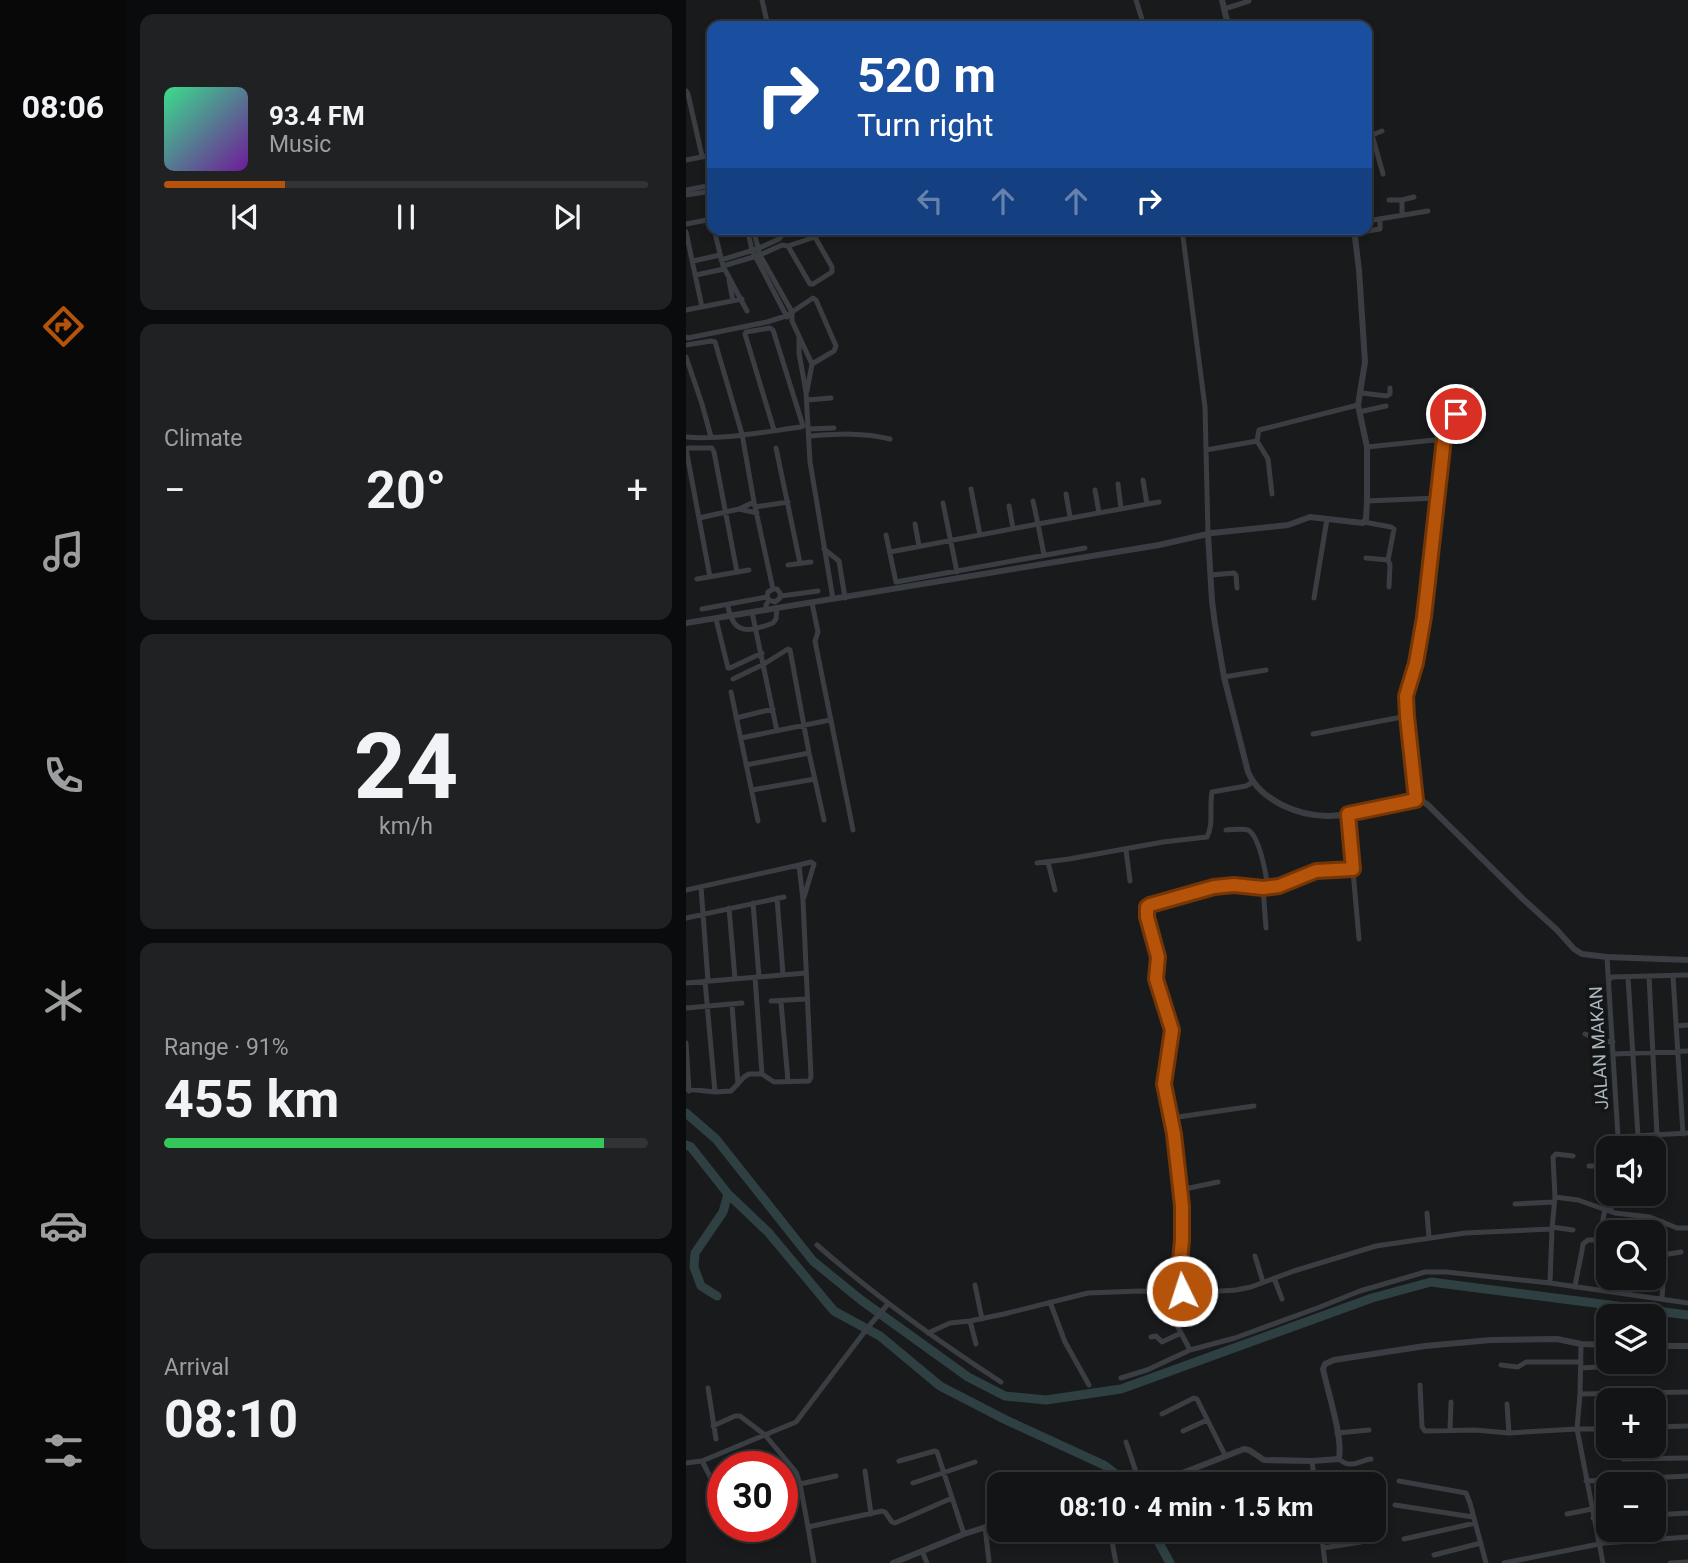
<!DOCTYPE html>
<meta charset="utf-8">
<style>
body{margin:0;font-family:Roboto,sans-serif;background:#202122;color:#f1f3f6;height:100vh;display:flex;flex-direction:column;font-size:26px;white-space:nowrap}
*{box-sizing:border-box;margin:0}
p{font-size:23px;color:#9d9ea0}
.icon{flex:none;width:38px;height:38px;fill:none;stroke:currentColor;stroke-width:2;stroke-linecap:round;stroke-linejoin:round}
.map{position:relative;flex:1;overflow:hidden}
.drawer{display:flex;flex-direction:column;gap:14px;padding:14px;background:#0a0b0c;width:560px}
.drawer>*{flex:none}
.hud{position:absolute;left:21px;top:21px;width:665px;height:214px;border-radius:14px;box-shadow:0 4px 10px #0003,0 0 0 2px #323334;background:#1a4fa0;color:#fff;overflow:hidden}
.fabs{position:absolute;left:910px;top:1136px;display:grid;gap:14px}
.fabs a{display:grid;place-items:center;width:70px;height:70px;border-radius:14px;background:#131415;box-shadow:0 4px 10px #0003,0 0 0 2px #323334;font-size:35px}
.speed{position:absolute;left:21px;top:1451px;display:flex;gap:14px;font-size:35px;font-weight:700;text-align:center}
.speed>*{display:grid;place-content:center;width:91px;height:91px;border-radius:50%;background:#131415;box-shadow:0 4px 10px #0003,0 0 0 2px #323334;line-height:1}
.speed .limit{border:10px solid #d22;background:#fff;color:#111}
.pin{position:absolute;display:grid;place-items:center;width:60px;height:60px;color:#fff;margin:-30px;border:4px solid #fff;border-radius:50%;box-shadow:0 2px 7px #0007}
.me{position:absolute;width:77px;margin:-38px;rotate:356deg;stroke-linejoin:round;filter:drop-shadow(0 0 5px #0008)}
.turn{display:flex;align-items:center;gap:24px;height:147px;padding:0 35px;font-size:32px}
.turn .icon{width:91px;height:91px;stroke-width:2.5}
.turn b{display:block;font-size:49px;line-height:60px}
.lanes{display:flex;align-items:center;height:66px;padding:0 35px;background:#0003;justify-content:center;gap:35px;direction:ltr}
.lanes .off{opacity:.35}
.big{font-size:52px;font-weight:700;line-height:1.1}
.drawer .card{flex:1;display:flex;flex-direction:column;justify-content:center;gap:10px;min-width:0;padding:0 24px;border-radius:14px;background:#202122}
.drawer .dial{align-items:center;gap:0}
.dial b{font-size:91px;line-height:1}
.song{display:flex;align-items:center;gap:21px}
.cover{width:84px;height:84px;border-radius:10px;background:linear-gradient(135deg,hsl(150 70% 55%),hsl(280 70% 35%))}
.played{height:7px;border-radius:4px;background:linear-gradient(90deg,#b45309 25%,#323334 25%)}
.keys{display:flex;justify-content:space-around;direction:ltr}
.heat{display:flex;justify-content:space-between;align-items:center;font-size:38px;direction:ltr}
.charge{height:10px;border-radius:5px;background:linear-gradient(90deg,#34c759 91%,#323334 0)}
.trip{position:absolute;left:301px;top:1472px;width:399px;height:70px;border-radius:14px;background:#131415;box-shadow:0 4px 10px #0003,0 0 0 2px #323334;font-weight:700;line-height:70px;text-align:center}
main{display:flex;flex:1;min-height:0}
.tab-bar{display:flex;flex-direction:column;width:126px;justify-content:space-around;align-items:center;background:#080808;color:#9d9ea0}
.tab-bar .icon{width:49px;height:49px}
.tab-bar .on{color:#b45309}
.tab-bar b{font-size:32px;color:#f1f3f6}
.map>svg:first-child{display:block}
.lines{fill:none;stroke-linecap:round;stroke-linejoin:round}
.river{stroke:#2e4042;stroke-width:9}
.minor{stroke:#3a3e42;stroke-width:5}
.tertiary{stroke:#3a3e42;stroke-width:6}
.route-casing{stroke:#753606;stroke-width:18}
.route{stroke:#b45309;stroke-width:12}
.labels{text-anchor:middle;stroke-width:7;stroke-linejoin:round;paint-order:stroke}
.street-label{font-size:18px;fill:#abb7bd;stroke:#141517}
</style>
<main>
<nav class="tab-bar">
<b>08:06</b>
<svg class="icon on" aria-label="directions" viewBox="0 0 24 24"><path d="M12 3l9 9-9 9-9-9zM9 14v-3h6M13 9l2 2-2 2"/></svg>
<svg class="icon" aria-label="music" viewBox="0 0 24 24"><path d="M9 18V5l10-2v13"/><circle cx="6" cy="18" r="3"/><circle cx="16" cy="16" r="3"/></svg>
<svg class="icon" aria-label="phone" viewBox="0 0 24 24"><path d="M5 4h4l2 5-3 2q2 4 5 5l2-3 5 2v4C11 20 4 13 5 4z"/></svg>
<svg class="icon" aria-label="climate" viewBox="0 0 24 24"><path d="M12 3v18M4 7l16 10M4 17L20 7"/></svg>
<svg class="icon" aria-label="car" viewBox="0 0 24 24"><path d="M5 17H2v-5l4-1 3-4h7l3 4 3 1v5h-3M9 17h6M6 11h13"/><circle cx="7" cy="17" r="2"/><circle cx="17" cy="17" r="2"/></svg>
<svg class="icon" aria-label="filters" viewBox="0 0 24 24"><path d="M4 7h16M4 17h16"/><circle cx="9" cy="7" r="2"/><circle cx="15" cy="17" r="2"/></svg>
</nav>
<section class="drawer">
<div class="card">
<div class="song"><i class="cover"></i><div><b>93.4 FM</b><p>Music</p></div></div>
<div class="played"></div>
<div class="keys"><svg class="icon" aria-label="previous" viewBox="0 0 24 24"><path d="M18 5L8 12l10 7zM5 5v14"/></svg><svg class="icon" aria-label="pause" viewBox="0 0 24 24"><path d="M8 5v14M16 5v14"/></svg><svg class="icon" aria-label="next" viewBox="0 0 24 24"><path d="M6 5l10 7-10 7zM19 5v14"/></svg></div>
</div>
<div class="card"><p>Climate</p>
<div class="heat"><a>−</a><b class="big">20°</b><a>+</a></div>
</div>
<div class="card dial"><b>24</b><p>km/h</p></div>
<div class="card"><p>Range · 91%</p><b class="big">455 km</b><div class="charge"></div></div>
<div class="card"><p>Arrival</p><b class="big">08:10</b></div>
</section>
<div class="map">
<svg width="1002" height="1563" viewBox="0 0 1002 1563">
<rect width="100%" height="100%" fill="#191a1c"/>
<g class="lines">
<path class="river" d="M0,1113L30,1139L127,1261L175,1300L282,1377L319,1396L360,1400L435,1389L686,1298L745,1282L1002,1315
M0,1145L5,1147L42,1194L82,1232L148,1311L194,1336L254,1386L320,1420L418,1465L435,1478L439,1484
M31,1296L15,1286L8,1267L9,1253L37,1212L42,1194
M466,1530L484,1563"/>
<path class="minor" d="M76,0L82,26
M450,0L458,26
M538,9L563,1
M0,91L2,94L16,156
M686,135L697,174
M681,137L696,131
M0,160L26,155
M0,190L26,185
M0,195L26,191
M703,200H716
M23,205L26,220
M716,215V200L728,197
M681,221L742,211
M0,224L26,219
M28,229L37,266L61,311
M61,229L66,250L101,317
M67,229L74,255L106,312V321L126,364L121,391
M496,229L519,407L522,534
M0,232L16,307
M669,233L694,229V219
M102,246L124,284H127L146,272V267L129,237L127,229
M35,260L71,249L93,239L98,233L114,229
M7,261L34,255
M37,266L74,255L96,245L102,246L129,237
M10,275L38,269
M43,280L47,301
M0,310L56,299
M113,336V353L120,392L124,462L147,599
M0,337L2,338L81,322L100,316L127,298L130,300L150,346L148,351L126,364
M0,345L25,341L29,342L56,434L68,502L87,589
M0,357L16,404L25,437
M675,393L701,396L704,394V388
M121,400L145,398
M673,412L700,406
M122,429L148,428
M123,436C151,434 177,432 204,439
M0,437C38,440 78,432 115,427L117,426L87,330L84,328L60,332L59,334L88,430
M681,447L758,439
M90,448L114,563
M520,450L571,441
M457,480L461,504
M432,484L435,509
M285,489L294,535
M409,490L413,513
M380,494L384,517
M586,494L582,459L571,441L573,430L672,405
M681,501L751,498
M68,502L53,509L71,513
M257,503L271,572
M323,506L327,528
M69,507L102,502
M13,518L53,509
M678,522L705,527L708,529L702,560L704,565L703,587
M229,524L233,546
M200,535L210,582L399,548
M138,549L153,561L159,598
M204,552L352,524L347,501
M358,555L352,524L473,502
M680,558L702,560
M102,565L125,562
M525,575L548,573L550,575L551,588
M24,577L0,449L2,448H26L28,452L51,572
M11,579L63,570
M95,596L132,591
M628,598L641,519
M126,603L132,632L129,641L167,830
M42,606C47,636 64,632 87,623L90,619L91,608
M16,609L81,597
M80,610V605L83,600L81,597L82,592L87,589H91L94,593V598L89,602L83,600
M66,612L91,731
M30,619L42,668H44L76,653
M538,677L580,670
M47,679L78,664L102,649L104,650L123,753L138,820
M45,692L72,821
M50,718L87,709
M627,734L721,716
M55,738L144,720
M60,765L123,753
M66,790L129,779
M730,800L721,716L720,696L730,663L738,617L758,439L770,413L786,390
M662,814L673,939
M540,830C546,830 557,828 562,830C574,836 580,875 582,887
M440,850L444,881
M362,862L369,890
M351,863L383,859L477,842L521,837C528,824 523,807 526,792L560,786L567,782
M113,865L125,862L128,864L118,897
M15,887L22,981
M577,888L580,928
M0,890L113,865L117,900L125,1077L123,1081L88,1082L76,1074H63L58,1077L45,1091L29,1092L0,1089
M91,898L97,974
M67,903L73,977
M43,908L49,979
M0,918L98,897
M921,957L932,1137L929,1148
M963,976L971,1135
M987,976L997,1134
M69,977L76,1074
M942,977L952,1136
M923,980L926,977L1002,975
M19,981L29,1092
M0,983L120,973
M85,1001L121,999
M95,1002L102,1081
M46,1005L52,1084
M0,1008L56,1003
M990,1026L1002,1025
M899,1034L916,1041L927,1042
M0,1043L3,1091
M928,1054L1002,1051
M485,1118L568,1106
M932,1137L1002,1133
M903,1166H922
M494,1190L532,1182
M869,1197L867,1157L870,1154L887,1156
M829,1204L868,1202
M925,1211L926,1194
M741,1213L743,1237
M866,1227L887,1230
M131,1245C189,1296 250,1340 315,1382
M976,1255L995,1252
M569,1256L577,1282
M588,1278L596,1299
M864,1283L866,1229
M289,1285L296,1319
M889,1287C891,1272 895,1259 897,1244L902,1240H913L919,1209
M483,1291L485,1314L504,1350
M496,1291L494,1261L496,1239V1206L487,1134L478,1084L486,1030L470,979L472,957L461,917V907L477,901L528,887L548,885L577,888L593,886L630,871L667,869
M976,1298L978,1270L973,1241L977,1222
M364,1302L379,1342L403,1385
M284,1321L290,1344
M242,1333L264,1323L284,1321L318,1314L402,1293L454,1291L520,1292L550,1290L565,1287L608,1271L690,1246L779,1233L866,1229L869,1197L892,1200L929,1213L964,1217L991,1228H1002
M465,1337L470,1336L476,1342L495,1333
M895,1344L894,1394L891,1429L917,1563
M815,1365L832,1367L840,1362H895
M895,1368L931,1366
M435,1378L461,1370L504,1350L549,1338L634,1307L674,1291L739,1272H760L864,1283L1002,1303
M734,1385L736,1427L739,1431L789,1430L823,1433L891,1429H922
M22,1388L30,1439
M894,1394L1002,1392
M821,1404L823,1433
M476,1414L508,1398L511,1399L539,1455
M27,1426L49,1416H54L79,1435L110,1472L114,1484L122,1527L128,1563
M968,1427L1002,1426
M764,1430L765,1402
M497,1431L521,1420
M651,1433L683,1430
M440,1442L454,1484
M653,1459C665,1470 674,1460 685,1459
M937,1459L1002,1458
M16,1461L30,1488
M213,1461L249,1451L251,1452L278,1534
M626,1461L629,1484
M0,1463L16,1461L110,1422L183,1326L202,1304
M179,1471L185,1514
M713,1481L780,1493L784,1503L800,1563
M900,1481L1002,1476
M227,1483L289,1462
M114,1484L150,1476
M709,1505L787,1517
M881,1514L906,1509
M968,1515L1002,1513
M907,1518L922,1517
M122,1527L196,1511L199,1512L206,1522L209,1523L266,1498
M299,1527L303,1561
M424,1530L430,1563
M635,1530L639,1563
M718,1539L789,1523
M637,1548L675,1542
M236,1551L241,1563
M748,1555L795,1543
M818,1563L918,1543L1002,1537
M984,1563L1002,1562"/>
<path class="tertiary" d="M536,0L540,17L544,26
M522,534L526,601L529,624L538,677L562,772C569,788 581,797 596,805C635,824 663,814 702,806C713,804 724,800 735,800L742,805L837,899L871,930L888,949L896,954L921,957L1002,960
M0,623L473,545L526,533L602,525L624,517L677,523L680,519L681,501V447L672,405L679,362L673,270L668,229
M968,1346H1002
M468,1484L558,1449L563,1450L578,1460L626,1461L653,1459C657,1437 642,1393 637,1369L639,1364L648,1360L739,1346L805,1340L871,1339L895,1344L922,1345
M207,1563L278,1534L313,1523"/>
</g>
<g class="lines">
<defs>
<path id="route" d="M496,1291L494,1261L496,1240V1206L488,1134L478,1084L486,1030L470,979L472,957L461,917V907L464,905L528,887L548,885L577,888L593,886L630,871L667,869L662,814L730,800L721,716L720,696L730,663L738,617L758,439L770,414"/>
</defs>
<use href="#route" class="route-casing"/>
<use href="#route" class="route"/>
</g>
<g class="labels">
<g class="street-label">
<text transform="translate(913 1048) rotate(-93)" y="6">JALAN MAKAN</text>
</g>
</g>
</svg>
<div class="fabs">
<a><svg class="icon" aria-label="sound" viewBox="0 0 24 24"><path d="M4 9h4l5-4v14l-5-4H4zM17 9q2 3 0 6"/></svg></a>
<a><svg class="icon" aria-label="search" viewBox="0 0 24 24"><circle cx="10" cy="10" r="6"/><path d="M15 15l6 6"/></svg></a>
<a><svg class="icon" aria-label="layers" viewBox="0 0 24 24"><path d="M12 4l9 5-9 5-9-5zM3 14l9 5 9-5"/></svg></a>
<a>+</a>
<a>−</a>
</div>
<div class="speed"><div class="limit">30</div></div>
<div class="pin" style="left:770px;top:414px;background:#d93025"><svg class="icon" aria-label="arrive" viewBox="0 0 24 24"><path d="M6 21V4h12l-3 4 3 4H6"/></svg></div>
<svg class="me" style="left:496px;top:1291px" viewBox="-20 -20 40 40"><circle r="17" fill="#b45309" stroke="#fff" stroke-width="3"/><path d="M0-11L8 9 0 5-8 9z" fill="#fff"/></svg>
<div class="trip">08:10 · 4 min · 1.5 km</div>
<div class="hud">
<div class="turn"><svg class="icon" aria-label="right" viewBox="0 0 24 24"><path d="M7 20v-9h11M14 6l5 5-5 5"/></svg><div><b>520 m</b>Turn right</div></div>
<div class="lanes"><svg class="icon off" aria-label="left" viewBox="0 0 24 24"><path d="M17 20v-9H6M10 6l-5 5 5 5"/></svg><svg class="icon off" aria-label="ahead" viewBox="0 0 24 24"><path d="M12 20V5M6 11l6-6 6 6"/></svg><svg class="icon off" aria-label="ahead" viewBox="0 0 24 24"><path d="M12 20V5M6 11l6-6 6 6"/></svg><svg class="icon" aria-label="right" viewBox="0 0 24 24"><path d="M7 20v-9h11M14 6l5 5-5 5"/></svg></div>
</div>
</div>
</main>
